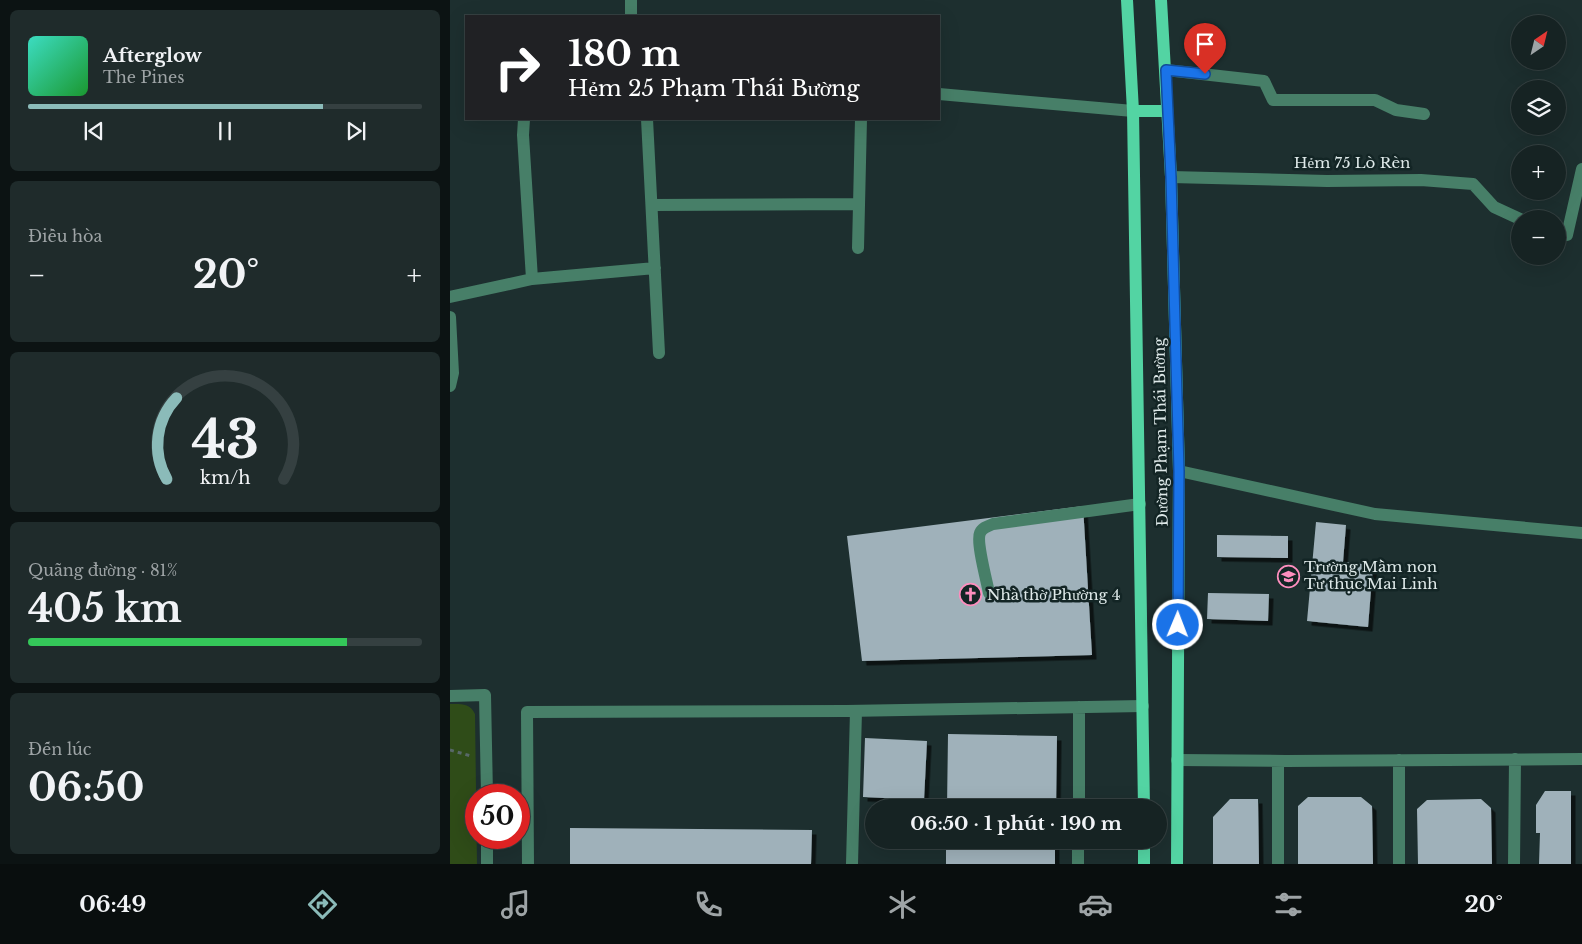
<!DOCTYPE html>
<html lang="vi">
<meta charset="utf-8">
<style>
body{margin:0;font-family:"Libre Baskerville",serif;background:#1f2b2b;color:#f1f3f6;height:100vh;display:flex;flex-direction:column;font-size:19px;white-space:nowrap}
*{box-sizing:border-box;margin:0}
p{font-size:16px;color:#9ea4a6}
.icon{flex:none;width:28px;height:28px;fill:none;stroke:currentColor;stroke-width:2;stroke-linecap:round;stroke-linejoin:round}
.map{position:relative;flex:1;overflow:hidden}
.details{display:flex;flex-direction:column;gap:10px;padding:10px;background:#0c1313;width:450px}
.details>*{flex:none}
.hud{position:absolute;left:15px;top:15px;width:475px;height:105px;border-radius:0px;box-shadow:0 5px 20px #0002,0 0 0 1px #354041;background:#202124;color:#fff;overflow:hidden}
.needle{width:32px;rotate:35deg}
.fabs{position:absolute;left:1061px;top:15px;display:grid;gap:10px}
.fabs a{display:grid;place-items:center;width:55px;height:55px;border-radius:50%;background:#162323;box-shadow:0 5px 20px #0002,0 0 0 1px #354041;font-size:25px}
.speed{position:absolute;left:15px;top:784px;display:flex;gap:10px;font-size:25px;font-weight:700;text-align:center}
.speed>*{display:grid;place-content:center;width:65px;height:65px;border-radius:50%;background:#162323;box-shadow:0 5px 20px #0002,0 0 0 1px #354041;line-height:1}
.speed .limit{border:8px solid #d22;background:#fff;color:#111}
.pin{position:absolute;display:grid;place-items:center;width:42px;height:42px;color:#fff;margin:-51px -21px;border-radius:50% 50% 50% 0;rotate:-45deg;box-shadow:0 0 5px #0007}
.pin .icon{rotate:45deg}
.me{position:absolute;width:55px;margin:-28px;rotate:1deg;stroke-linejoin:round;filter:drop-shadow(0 0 4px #0008)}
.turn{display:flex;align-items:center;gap:18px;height:105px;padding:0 20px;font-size:22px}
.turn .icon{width:65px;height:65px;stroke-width:2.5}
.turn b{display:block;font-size:35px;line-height:42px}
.big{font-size:38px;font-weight:700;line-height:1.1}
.details .tile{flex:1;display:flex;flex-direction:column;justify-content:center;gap:8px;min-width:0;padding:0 18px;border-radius:8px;background:#1f2b2b}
.details .dial{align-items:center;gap:0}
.dial svg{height:130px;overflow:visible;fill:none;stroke:#354041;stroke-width:7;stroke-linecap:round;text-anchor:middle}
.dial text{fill:#f1f3f6;stroke:none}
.song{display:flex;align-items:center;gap:15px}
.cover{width:60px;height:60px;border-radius:8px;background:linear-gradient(135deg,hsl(170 70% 55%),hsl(130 70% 35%))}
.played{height:5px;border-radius:2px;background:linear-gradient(90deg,#8bbbb9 75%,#354041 75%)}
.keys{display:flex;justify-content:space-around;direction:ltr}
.heat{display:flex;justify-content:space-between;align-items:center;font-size:28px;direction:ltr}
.charge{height:8px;border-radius:4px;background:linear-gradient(90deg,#34c759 81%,#354041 0)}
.trip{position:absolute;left:415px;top:799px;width:302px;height:50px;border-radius:25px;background:#162323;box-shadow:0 5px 20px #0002,0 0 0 1px #354041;font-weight:700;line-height:50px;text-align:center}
.tab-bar{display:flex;height:80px;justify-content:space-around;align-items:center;background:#090e0e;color:#9ea4a6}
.tab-bar .icon{width:35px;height:35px}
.tab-bar .active{color:#8bbbb9}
.tab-bar b{font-size:22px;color:#f1f3f6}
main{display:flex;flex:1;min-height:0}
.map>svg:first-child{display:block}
.green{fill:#2f4c18}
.building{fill:#9fb1ba;filter:url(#shadow)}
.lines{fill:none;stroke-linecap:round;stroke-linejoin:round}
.path{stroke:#586868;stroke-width:3;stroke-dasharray:4 4;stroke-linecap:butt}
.minor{stroke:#477f68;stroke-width:12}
.major{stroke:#53d4a3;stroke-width:12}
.route-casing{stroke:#114b97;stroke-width:12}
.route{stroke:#1a73e8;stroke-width:9}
.labels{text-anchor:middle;stroke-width:5;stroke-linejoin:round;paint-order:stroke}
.street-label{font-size:15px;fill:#dee9e9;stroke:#132525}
.poi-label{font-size:15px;fill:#dee9e9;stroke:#132525;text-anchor:start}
</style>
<main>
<section class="details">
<div class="tile">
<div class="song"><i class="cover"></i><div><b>Afterglow</b><p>The Pines</p></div></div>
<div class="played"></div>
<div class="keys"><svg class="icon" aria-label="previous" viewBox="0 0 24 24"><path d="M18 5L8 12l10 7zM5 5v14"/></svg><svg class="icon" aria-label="pause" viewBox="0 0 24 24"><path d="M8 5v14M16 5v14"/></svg><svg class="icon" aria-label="next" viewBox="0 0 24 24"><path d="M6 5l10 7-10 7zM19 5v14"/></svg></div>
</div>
<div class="tile"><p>Điều hòa</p>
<div class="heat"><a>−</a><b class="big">20°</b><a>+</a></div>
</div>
<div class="tile dial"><svg viewBox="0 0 100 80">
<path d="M14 69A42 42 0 1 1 86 69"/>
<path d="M14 69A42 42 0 0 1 20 19" stroke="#8bbbb9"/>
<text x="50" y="56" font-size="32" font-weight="700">43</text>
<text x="50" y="72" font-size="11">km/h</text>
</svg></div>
<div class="tile"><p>Quãng đường · 81%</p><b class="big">405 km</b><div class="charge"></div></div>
<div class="tile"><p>Đến lúc</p><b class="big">06:50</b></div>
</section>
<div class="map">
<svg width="1132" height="864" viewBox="0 0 1132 864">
<defs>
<filter id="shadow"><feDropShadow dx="4.5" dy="4.5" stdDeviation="0" flood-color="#0009"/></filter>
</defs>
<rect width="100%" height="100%" fill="#1d2f2f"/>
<path class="green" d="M0,704C11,704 20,703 25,714L27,864H0Z"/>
<path class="building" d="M633,506L642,655L412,661L397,536Z
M866,522L896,525L893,562L923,565L918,627L857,621Z
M767,535L838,536V558L767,557Z
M758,593L819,594L818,621L757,619Z
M498,734L607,736L606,808H497Z
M415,738L477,741L474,800L413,797Z
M1095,791H1121V864H1089L1090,833H1086V805Z
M858,797H911L922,806L923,864H848V806Z
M780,799H808L809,864H763V817Z
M1031,799L1041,808L1042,864H968L967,809L977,800Z
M120,828L362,830L361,864H120Z
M496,840H605V864H496Z"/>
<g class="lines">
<path class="path" d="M0,750L21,756"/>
<path class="minor" d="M181,16V0
M716,70L814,81L823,100H925L946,110L974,114
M489,94L683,111
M197,119L209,353
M721,177L877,181L971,180L1023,184L1044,207L1070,219
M202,205L409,204
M1108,231L1117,235L1132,169
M408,248L411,119
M82,279L205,268
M0,297L82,279L73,135L74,119
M0,317L3,373L0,386
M729,471L925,514L1132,533
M539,593C537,582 526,542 530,533C532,528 538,526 543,524L690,504
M0,696L35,695L37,795
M727,760L836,761L1132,759
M949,760V864
M828,761V864
M629,808V707
M37,838V864
M78,864L77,712L396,711L693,706
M402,864L406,711
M628,864V840
M1064,864L1065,759"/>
<path class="major" d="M677,0L683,111L694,808
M711,0L721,177L729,471L727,864
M683,111H717
M694,840V864"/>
</g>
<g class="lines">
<defs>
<path id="route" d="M728,625L729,471L721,177L716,70L755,74"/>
</defs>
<use href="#route" class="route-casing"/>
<use href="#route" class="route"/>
</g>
<defs>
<symbol id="school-ring" viewBox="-11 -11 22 22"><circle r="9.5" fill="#132525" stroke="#fd8ebe" stroke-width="1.5"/><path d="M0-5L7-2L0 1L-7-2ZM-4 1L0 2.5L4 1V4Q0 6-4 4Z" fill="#fd8ebe"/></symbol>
<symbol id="church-ring" viewBox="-11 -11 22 22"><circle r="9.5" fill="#132525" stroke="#fd8ebe" stroke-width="1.5"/><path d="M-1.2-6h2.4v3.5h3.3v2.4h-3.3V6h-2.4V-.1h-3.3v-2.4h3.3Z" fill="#fd8ebe"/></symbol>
</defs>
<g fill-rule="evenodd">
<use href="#school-ring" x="826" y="564" width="25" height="25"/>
<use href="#church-ring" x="508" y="582" width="25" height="25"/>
</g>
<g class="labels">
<g class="street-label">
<text x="902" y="168">Hẻm 75 Lò Rèn</text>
<text transform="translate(711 432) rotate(-91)" y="5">Đường Phạm Thái Bường</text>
</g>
<g class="poi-label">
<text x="854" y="572">Trường Mầm non<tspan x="854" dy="17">Tư thục Mai Linh</tspan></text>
<text x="537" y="600">Nhà thờ Phường 4</text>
</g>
</g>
</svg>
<div class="fabs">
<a><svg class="needle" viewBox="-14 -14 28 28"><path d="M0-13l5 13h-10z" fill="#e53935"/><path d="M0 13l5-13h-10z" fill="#9ea4a6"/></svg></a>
<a><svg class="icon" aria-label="layers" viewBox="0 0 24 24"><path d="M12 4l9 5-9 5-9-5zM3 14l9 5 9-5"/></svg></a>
<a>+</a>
<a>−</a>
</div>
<div class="speed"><div class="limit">50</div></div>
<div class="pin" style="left:755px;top:74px;background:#d93025"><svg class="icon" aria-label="arrive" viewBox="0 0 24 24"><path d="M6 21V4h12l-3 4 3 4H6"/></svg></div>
<svg class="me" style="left:728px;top:625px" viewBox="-20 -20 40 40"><circle r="17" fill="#1a73e8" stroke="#fff" stroke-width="3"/><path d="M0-11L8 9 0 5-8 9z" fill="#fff"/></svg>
<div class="trip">06:50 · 1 phút · 190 m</div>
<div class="hud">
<div class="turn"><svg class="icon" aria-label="right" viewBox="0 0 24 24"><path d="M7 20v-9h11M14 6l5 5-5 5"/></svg><div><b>180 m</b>Hẻm 25 Phạm Thái Bường</div></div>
</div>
</div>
</main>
<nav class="tab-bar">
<b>06:49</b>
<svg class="icon active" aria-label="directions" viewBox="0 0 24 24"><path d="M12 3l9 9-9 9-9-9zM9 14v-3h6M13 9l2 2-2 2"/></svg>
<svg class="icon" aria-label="music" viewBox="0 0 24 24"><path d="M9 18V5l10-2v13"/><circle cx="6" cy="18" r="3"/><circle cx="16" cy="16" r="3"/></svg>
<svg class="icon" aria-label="phone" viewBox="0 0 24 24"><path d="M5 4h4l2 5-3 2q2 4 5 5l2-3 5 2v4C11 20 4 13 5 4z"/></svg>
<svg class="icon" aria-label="climate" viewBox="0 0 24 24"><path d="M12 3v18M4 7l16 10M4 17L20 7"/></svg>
<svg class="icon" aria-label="car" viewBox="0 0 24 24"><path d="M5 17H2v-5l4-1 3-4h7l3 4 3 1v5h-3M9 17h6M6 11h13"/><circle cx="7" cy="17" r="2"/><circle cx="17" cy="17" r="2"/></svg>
<svg class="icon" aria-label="filters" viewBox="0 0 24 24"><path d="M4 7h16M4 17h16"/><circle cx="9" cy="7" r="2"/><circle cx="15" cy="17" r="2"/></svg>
<b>20°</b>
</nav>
